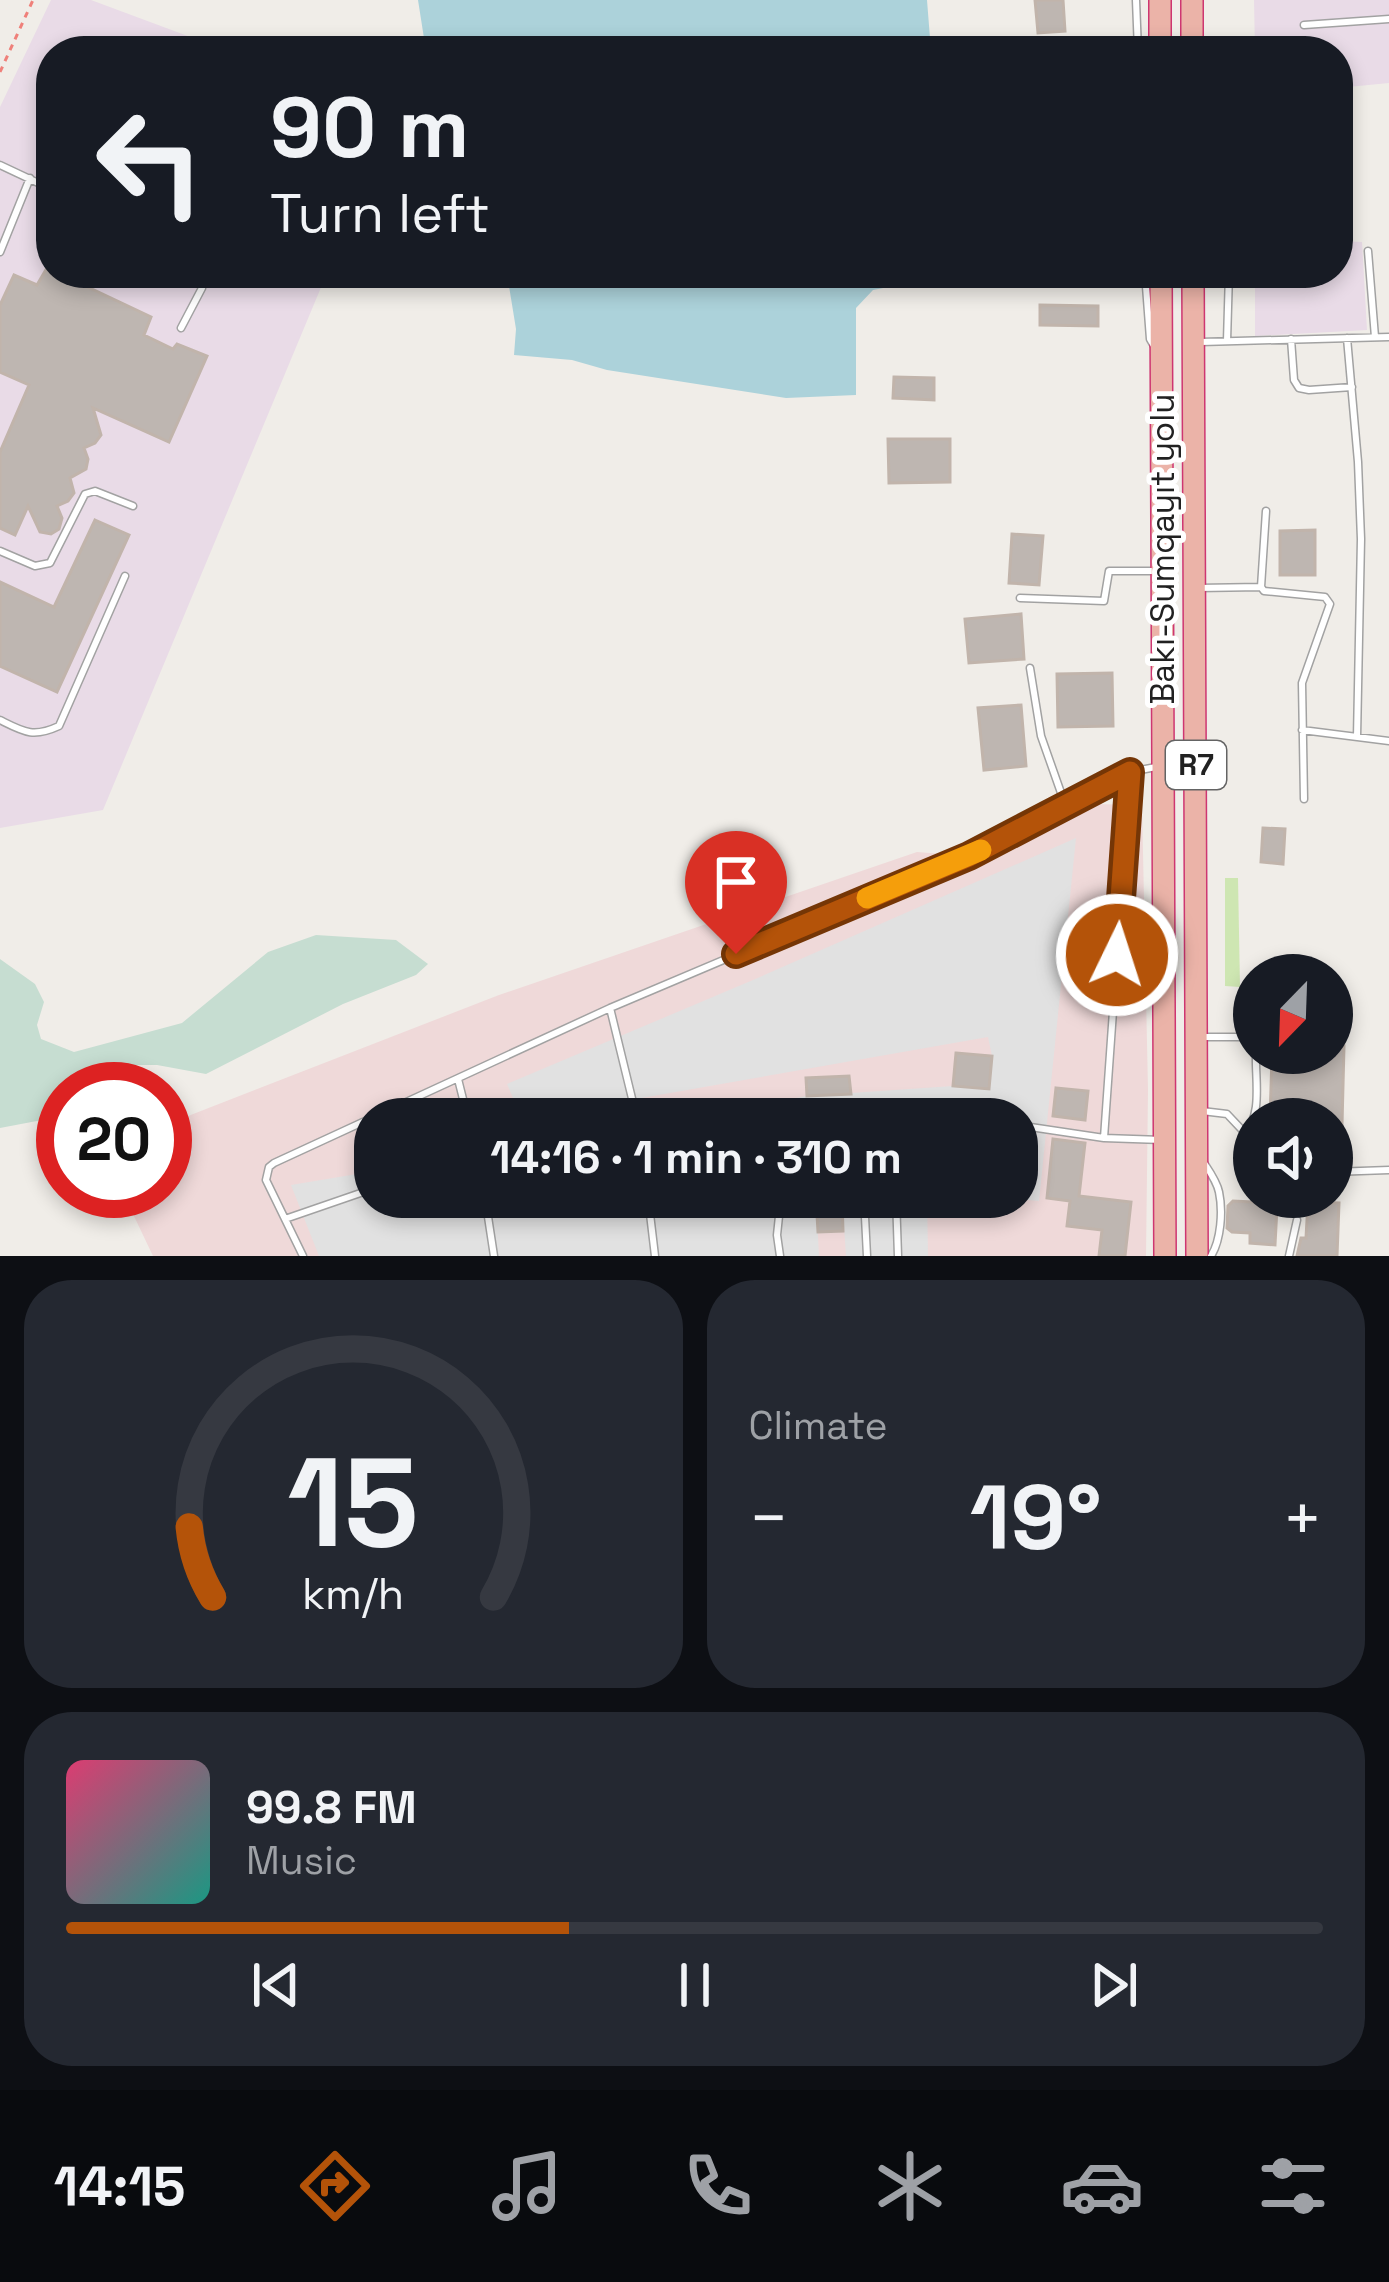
<!DOCTYPE html>
<meta charset="utf-8">
<style>
body{margin:0;font-family:"Space Grotesk",sans-serif;background:#242831;color:#f1f3f6;height:100vh;display:flex;flex-direction:column;font-size:45px;white-space:nowrap}
*{box-sizing:border-box;margin:0}
p{font-size:39px;color:#9ea1a6}
.icon{flex:none;width:66px;height:66px;fill:none;stroke:currentColor;stroke-width:2;stroke-linecap:round;stroke-linejoin:round}
.map{position:relative;height:1256px;overflow:hidden}
.details{display:flex;flex-direction:column;gap:24px;padding:24px;background:#0d0f14;flex:1}
.details>*{flex:none}
.banner{position:absolute;left:36px;top:36px;width:1317px;height:252px;border-radius:48px;box-shadow:0 6px 18px #0003;background:#171b24;color:#f1f3f6;overflow:hidden}
.needle{width:78px;rotate:203deg}
.controls{position:absolute;left:1233px;top:954px;display:grid;gap:24px}
.controls a{display:grid;place-items:center;width:120px;height:120px;border-radius:50%;background:#171b24;box-shadow:0 6px 18px #0003;font-size:60px}
.speed{position:absolute;left:36px;top:1062px;display:flex;gap:24px;font-size:60px;font-weight:700;text-align:center}
.speed>*{display:grid;place-content:center;width:156px;height:156px;border-radius:50%;background:#171b24;box-shadow:0 6px 18px #0003;line-height:1}
.speed .limit{border:18px solid #d22;background:#fff;color:#111}
.pin{position:absolute;display:grid;place-items:center;width:102px;height:102px;color:#fff;margin:-123px -51px;border-radius:50% 50% 50% 0;rotate:-45deg;box-shadow:0 0 12px #0007}
.pin .icon{rotate:45deg}
.me{position:absolute;width:132px;margin:-66px;rotate:4deg;stroke-linejoin:round;filter:drop-shadow(0 0 9px #0008)}
.turn{display:flex;align-items:center;gap:42px;height:252px;padding:0 36px;font-size:54px}
.turn .icon{width:156px;height:156px;stroke-width:2.5}
.turn b{display:block;font-size:84px;line-height:102px}
.big{font-size:90px;font-weight:800;line-height:1.1}
.details .widget{flex:1;display:flex;flex-direction:column;justify-content:center;gap:18px;min-width:0;padding:0 42px;border-radius:48px;background:#242831}
.details .dial{align-items:center;gap:0}
.dial svg{height:312px;overflow:visible;fill:none;stroke:#363941;stroke-width:7;stroke-linecap:round;text-anchor:middle}
.dial text{fill:#f1f3f6;stroke:none}
.song{display:flex;align-items:center;gap:36px}
.cover{width:144px;height:144px;border-radius:18px;background:linear-gradient(135deg,hsl(340 70% 55%),hsl(170 70% 35%))}
.played{height:12px;border-radius:6px;background:linear-gradient(90deg,#b45309 40%,#363941 40%)}
.keys{display:flex;justify-content:space-around;direction:ltr}
.heat{display:flex;justify-content:space-between;align-items:center;font-size:66px;direction:ltr}
.details .tiles{flex:1;display:grid;gap:24px;grid-template-columns:1fr 1fr}
.widget:last-child{grid-column:span 2}
.trip{position:absolute;left:354px;top:1098px;width:684px;height:120px;border-radius:48px;background:#171b24;box-shadow:0 6px 18px #0003;font-weight:800;line-height:120px;text-align:center}
.tab-bar{display:flex;height:192px;justify-content:space-around;align-items:center;background:#090b0e;color:#9ea1a6}
.tab-bar .icon{width:84px;height:84px}
.tab-bar .selected{color:#b45309}
.tab-bar b{font-size:54px;color:#f1f3f6}
.map>svg:first-child{display:block}
.commercial{fill:#efd9d9;fill-rule:evenodd}
.industrial{fill:#e9dbe7}
.grass{fill:#cee6b2}
.wetland{fill:#c6ddd1}
.parking{fill:#e1e1e1}
.water{fill:#acd2da}
.building{fill:#beb6b1;stroke:#c1b4ab;stroke-width:3}
.lines{fill:none;stroke-linecap:round;stroke-linejoin:round}
.service-casing{stroke:#a2a2a2;stroke-width:9}
.trunk-casing{stroke:#ce3671;stroke-width:24}
.path{stroke:#ef807a;stroke-width:3;stroke-dasharray:6 6;stroke-linecap:butt}
.service{stroke:#fff;stroke-width:6}
.trunk{stroke:#ebb3a8;stroke-width:21}
.route-casing{stroke:#753606;stroke-width:30}
.route{stroke:#b45309;stroke-width:21}
.slow{stroke:#f59e0b;stroke-width:21}
.labels{text-anchor:middle;stroke-width:10;stroke-linejoin:round;paint-order:stroke}
.shield{fill:#fff;stroke:#646464;stroke-width:3}
.shield-label{font-size:30px;font-weight:bold;fill:#212121}
.street-label{font-size:33px;fill:#212121;stroke:#fff}
</style>
<div class="map">
<svg width="1389" height="1256" viewBox="0 0 1389 1256">
<rect width="100%" height="100%" fill="#f0ede8"/>
<path class="commercial" d="M1092,804L1142,805L1148,1090L1146,1256H153L122,1191H165V1125L499,995L917,852L955,855L957,867ZM375,1119H1017V1197H375Z"/>
<path class="industrial" d="M51,0H91L228,51H51V273H327L103,810L0,828V107Z
M1254,0H1389V83L1338,88V51H1255Z
M1338,241L1362,242L1367,330L1255,336V273H1338Z"/>
<path class="grass" d="M1225,878H1238L1240,987L1225,986Z"/>
<path class="wetland" d="M316,935L396,940L428,964L416,975L343,1004L206,1074L157,1065H133L111,1080L108,1089H63V1116L0,1128V959L35,984L44,1002L37,1025L41,1039L74,1052L182,1023L268,952Z"/>
<path class="parking" d="M1076,838L1039,1201L990,1197H1017V1119H675L807,1096L953,1086L989,1088L992,1056L988,1037L522,1119L507,1084L753,980Z
M375,1171V1197H816L819,1256H319L291,1185Z
M842,1197H927L928,1256H846Z"/>
<path class="water" d="M418,0H927L931,51H426Z
M512,273H924V280L873,290L856,308V395L786,398L607,370L572,360L514,355L516,329L508,280Z"/>
<path class="building" d="M1035,0H1063L1065,31L1038,33Z
M47,268L51,273H58L151,317L144,335L173,349L177,344L207,356L169,442L93,408L101,435L95,443L84,448L88,459L86,469L70,478L74,493L68,501L57,506L62,518L59,529L51,534L40,532L28,506L15,535L0,528V452L29,385L0,372V305L14,275L37,285Z
M1040,305L1098,306V326L1040,325Z
M894,377L934,378V400L893,398Z
M888,439H950V482L889,483Z
M95,520L129,535L57,692L0,666V582L54,607Z
M1315,530V575H1280V531Z
M1012,534L1043,536L1039,585L1009,583Z
M1021,614L1024,659L969,663L965,619Z
M1112,673L1113,726L1058,727L1057,674Z
M1021,705L1026,766L984,770L978,708Z
M1263,828L1285,829L1283,864L1261,862Z
M1332,1045L1344,1046L1341,1164L1332,1165V1119H1270L1272,1056L1332,1053Z
M956,1053L992,1056L989,1089L953,1086Z
M849,1076L851,1094L807,1096L806,1078Z
M1056,1088L1088,1091L1085,1120L1053,1116Z
M1053,1139L1085,1143L1079,1196L1131,1202L1125,1256H1099L1102,1230L1067,1226L1070,1201L1047,1198Z
M816,1197H842L843,1231L818,1232Z
M1253,1197H1287L1286,1207H1277L1275,1245L1250,1243V1233L1232,1232L1227,1228L1228,1206L1233,1201L1253,1202Z
M1308,1202L1339,1203L1337,1256H1297L1301,1238H1306Z"/>
<g class="lines">
<defs>
<path id="service" d="M1136,0L1138,51
M1304,25L1389,19
M0,165L51,189
M1368,251L1375,337
M0,252L30,178
M1145,273L1150,339L1154,346
M181,328L202,288L203,273
M1347,338L1358,462L1361,539L1357,737
M1291,339L1294,380L1299,388L1309,390L1352,387
M1227,341L1229,273
M1201,342L1389,337
M1266,511L1261,587L1264,591L1325,597L1330,604L1302,683L1304,799
M0,551L35,566L50,563L85,494L95,491L133,506
M1198,588L1261,587
M1020,598L1104,601L1109,571H1159
M1030,668L1041,736L1066,807
M0,720C24,732 33,738 59,726L125,576
M1302,730L1389,741
M610,1008L637,1119
M1204,1037H1254
M458,1079L468,1119
M1202,1111L1227,1114L1244,1132C1263,1117 1255,1078 1256,1055
M719,1119L895,1109
M895,1119V1109H933L991,1119
M1017,1125L1104,1138L1130,772
M1244,1132L1254,1147
M1104,1138L1162,1140
M1204,1163C1210,1172 1217,1182 1219,1192C1223,1211 1221,1240 1211,1256
M1332,1172L1389,1170
M485,1197L494,1256
M648,1197L655,1256
M864,1197L867,1256
M896,1197L898,1256
M285,1219L375,1188
M303,1256L266,1180L269,1167L274,1163L610,1008L969,856L1130,772L1161,766
M780,1256L777,1235L781,1197
M1289,1256L1297,1220"/>
<path id="trunk" d="M1160,0V51
M1192,0V51
M1161,273L1165,1256
M1193,273L1197,1256"/>
</defs>
<use href="#service" class="service-casing"/>
<use href="#trunk" class="trunk-casing"/>
<path class="path" d="M0,72L33,0"/>
<use href="#service" class="service"/>
<use href="#trunk" class="trunk"/>
</g>
<g class="lines">
<defs>
<path id="route" d="M736,954L969,856L1130,772L1117,955"/>
</defs>
<use href="#route" class="route-casing"/>
<use href="#route" class="route"/>
<path class="slow" d="M867,898L981,850"/>
</g>
<g class="labels">
<rect class="shield" x="1166" y="741" width="60" height="48" rx="9"/>
<g class="shield-label">
<text x="1196" y="775">R7</text>
</g>
<g class="street-label">
<text transform="translate(1162 549) rotate(-90)" y="12">Bakı-Sumqayıt yolu</text>
</g>
</g>
</svg>
<div class="controls">
<a><svg class="needle" viewBox="-14 -14 28 28"><path d="M0-13l5 13h-10z" fill="#e53935"/><path d="M0 13l5-13h-10z" fill="#9ea1a6"/></svg></a>
<a><svg class="icon" aria-label="sound" viewBox="0 0 24 24"><path d="M4 9h4l5-4v14l-5-4H4zM17 9q2 3 0 6"/></svg></a>
</div>
<div class="speed"><div class="limit">20</div></div>
<div class="pin" style="left:736px;top:954px;background:#d93025"><svg class="icon" aria-label="arrive" viewBox="0 0 24 24"><path d="M6 21V4h12l-3 4 3 4H6"/></svg></div>
<svg class="me" style="left:1117px;top:955px" viewBox="-20 -20 40 40"><circle r="17" fill="#b45309" stroke="#fff" stroke-width="3"/><path d="M0-11L8 9 0 5-8 9z" fill="#fff"/></svg>
<div class="trip">14:16 · 1 min · 310 m</div>
<div class="banner">
<div class="turn"><svg class="icon" aria-label="left" viewBox="0 0 24 24"><path d="M17 20v-9H6M10 6l-5 5 5 5"/></svg><div><b>90 m</b>Turn left</div></div>
</div>
</div>
<section class="details">
<div class="tiles">
<div class="widget dial"><svg viewBox="0 0 100 80">
<path d="M14 69A42 42 0 1 1 86 69"/>
<path d="M14 69A42 42 0 0 1 8 51" stroke="#b45309"/>
<text x="50" y="56" font-size="32" font-weight="700">15</text>
<text x="50" y="72" font-size="11">km/h</text>
</svg></div>
<div class="widget"><p>Climate</p>
<div class="heat"><a>−</a><b class="big">19°</b><a>+</a></div>
</div>
<div class="widget">
<div class="song"><i class="cover"></i><div><b>99.8 FM</b><p>Music</p></div></div>
<div class="played"></div>
<div class="keys"><svg class="icon" aria-label="previous" viewBox="0 0 24 24"><path d="M18 5L8 12l10 7zM5 5v14"/></svg><svg class="icon" aria-label="pause" viewBox="0 0 24 24"><path d="M8 5v14M16 5v14"/></svg><svg class="icon" aria-label="next" viewBox="0 0 24 24"><path d="M6 5l10 7-10 7zM19 5v14"/></svg></div>
</div>
</div>
</section>
<nav class="tab-bar">
<b>14:15</b>
<svg class="icon selected" aria-label="directions" viewBox="0 0 24 24"><path d="M12 3l9 9-9 9-9-9zM9 14v-3h6M13 9l2 2-2 2"/></svg>
<svg class="icon" aria-label="music" viewBox="0 0 24 24"><path d="M9 18V5l10-2v13"/><circle cx="6" cy="18" r="3"/><circle cx="16" cy="16" r="3"/></svg>
<svg class="icon" aria-label="phone" viewBox="0 0 24 24"><path d="M5 4h4l2 5-3 2q2 4 5 5l2-3 5 2v4C11 20 4 13 5 4z"/></svg>
<svg class="icon" aria-label="climate" viewBox="0 0 24 24"><path d="M12 3v18M4 7l16 10M4 17L20 7"/></svg>
<svg class="icon" aria-label="car" viewBox="0 0 24 24"><path d="M5 17H2v-5l4-1 3-4h7l3 4 3 1v5h-3M9 17h6M6 11h13"/><circle cx="7" cy="17" r="2"/><circle cx="17" cy="17" r="2"/></svg>
<svg class="icon" aria-label="filters" viewBox="0 0 24 24"><path d="M4 7h16M4 17h16"/><circle cx="9" cy="7" r="2"/><circle cx="15" cy="17" r="2"/></svg>
</nav>
